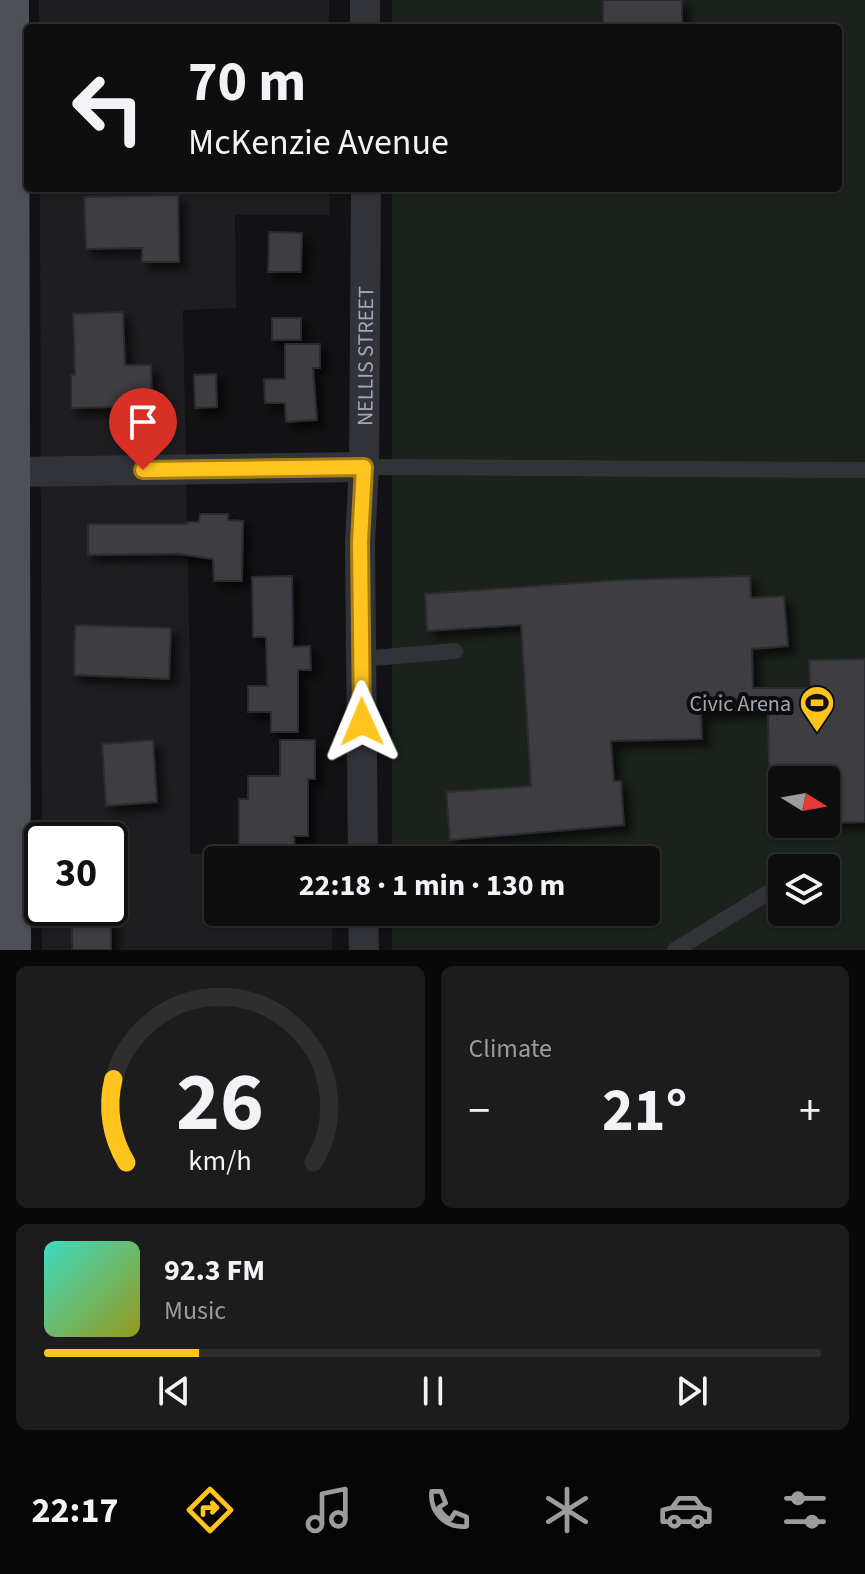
<!DOCTYPE html>
<meta charset="utf-8">
<style>
body{margin:0;font-family:"Source Sans 3",sans-serif;background:#1c1c1d;color:#f1f3f6;height:100vh;display:flex;flex-direction:column;font-size:30px;white-space:nowrap}
*{box-sizing:border-box;margin:0}
p{font-size:26px;color:#9b9c9e}
.icon{flex:none;width:44px;height:44px;fill:none;stroke:currentColor;stroke-width:2;stroke-linecap:round;stroke-linejoin:round}
.map{position:relative;height:950px;overflow:hidden}
.panel{display:flex;flex-direction:column;gap:16px;padding:16px;background:#080808;flex:1}
.panel>*{flex:none}
.guide{position:absolute;left:24px;top:24px;width:818px;height:168px;border-radius:8px;box-shadow:0 2px 6px #0004,0 0 0 2px #2e2e2f;background:#0e0e0f;color:#f1f3f6;overflow:hidden}
.needle{width:52px;rotate:101deg}
.fabs{position:absolute;left:768px;top:766px;display:grid;gap:16px}
.fabs a{display:grid;place-items:center;width:72px;height:72px;border-radius:8px;background:#0e0e0f;box-shadow:0 2px 6px #0004,0 0 0 2px #2e2e2f;font-size:40px}
.speed{position:absolute;left:24px;top:822px;display:flex;gap:16px;font-size:40px;font-weight:700;text-align:center}
.speed>*{display:grid;place-content:center;width:104px;height:104px;border-radius:50%;background:#0e0e0f;box-shadow:0 2px 6px #0004,0 0 0 2px #2e2e2f;line-height:1}
.speed .limit{border:4px solid #111;border-radius:12px;background:#fff;color:#111}
.pin{position:absolute;display:grid;place-items:center;width:68px;height:68px;color:#fff;margin:-82px -34px;border-radius:50% 50% 50% 0;rotate:-45deg;box-shadow:0 0 8px #0007}
.pin .icon{rotate:45deg}
.me{position:absolute;width:88px;margin:-44px;rotate:359deg;stroke-linejoin:round;filter:drop-shadow(0 0 6px #0008)}
.turn{display:flex;align-items:center;gap:28px;height:168px;padding:0 32px;font-size:36px}
.turn .icon{width:104px;height:104px;stroke-width:2.5}
.turn b{display:block;font-size:56px;line-height:68px}
.big{font-size:60px;font-weight:700;line-height:1.1}
.panel .card{flex:1;display:flex;flex-direction:column;justify-content:center;gap:12px;min-width:0;padding:0 28px;border-radius:12px;background:#1c1c1d}
.panel .dial{align-items:center;gap:0}
.dial svg{height:208px;overflow:visible;fill:none;stroke:#2e2e2f;stroke-width:7;stroke-linecap:round;text-anchor:middle}
.dial text{fill:#f1f3f6;stroke:none}
.song{display:flex;align-items:center;gap:24px}
.cover{width:96px;height:96px;border-radius:12px;background:linear-gradient(135deg,hsl(170 70% 55%),hsl(60 70% 35%))}
.played{height:8px;border-radius:4px;background:linear-gradient(90deg,#ffc41e 20%,#2e2e2f 20%)}
.keys{display:flex;justify-content:space-around;direction:ltr}
.heat{display:flex;justify-content:space-between;align-items:center;font-size:44px;direction:ltr}
.panel .tiles{flex:1;display:grid;gap:16px;grid-template-columns:1fr 1fr}
.card:last-child{grid-column:span 2}
.trip{position:absolute;left:204px;top:846px;width:456px;height:80px;border-radius:8px;background:#0e0e0f;box-shadow:0 2px 6px #0004,0 0 0 2px #2e2e2f;font-weight:700;line-height:80px;text-align:center}
.dock{display:flex;height:128px;justify-content:space-around;align-items:center;background:#060606;color:#9b9c9e}
.dock .icon{width:56px;height:56px}
.dock .current{color:#ffc41e}
.dock b{font-size:36px;color:#f1f3f6}
.map>svg:first-child{display:block}
.built{fill:#1e1e21;fill-rule:evenodd}
.green{fill:#1a221b;fill-rule:evenodd}
.building{fill:#3c3c42;stroke:#2c2b30;stroke-width:2;filter:url(#shadow)}
.lines{fill:none;stroke-linecap:round;stroke-linejoin:round}
.service{stroke:#323339;stroke-width:16}
.minor{stroke:#323339;stroke-width:30}
.primary{stroke:#4e5058;stroke-width:44}
.route-casing{stroke:#a67f14;stroke-width:20}
.route{stroke:#ffc41e;stroke-width:14}
.labels{text-anchor:middle;stroke-width:8;stroke-linejoin:round;paint-order:stroke}
.street-label{font-size:22px;fill:#a2a6b6;stroke:#0d0d0e}
.poi-label{font-size:22px;fill:#a2a6b6;stroke:#0d0d0e;text-anchor:end}
</style>
<div class="map">
<svg width="865" height="950" viewBox="0 0 865 950">
<defs>
<filter id="shadow"><feDropShadow dx="7" dy="7" stdDeviation="4" flood-color="#0009"/></filter>
</defs>
<rect width="100%" height="100%" fill="#121214"/>
<path class="built" d="M39,0H329V28H39Z
M40,188H329L330,215H235L236,308L183,310L190,680V854H332V860H218V912H332V950H42ZM42,840H110V908H42Z"/>
<path class="green" d="M392,0H865V950H392V912H646V860H392V188H838V28H392ZM782,780H826V824H782ZM782,868H826V912H782Z"/>
<path class="building" d="M603,0H682V28H603Z
M178,195L179,262H142V248L86,249L84,197Z
M269,232L302,233L301,272H268Z
M123,312L125,365H151L152,406L71,408V375H75L73,314Z
M272,318H301V340H272Z
M285,344H320V368H313L317,420L286,422L285,403H265L264,379H285Z
M216,374L217,407L195,408L194,375Z
M200,514H228V520L243,521L242,581H214L213,559L179,554L88,555V524H187V522H199Z
M292,576L293,647L310,646L311,670H298V732H271V712H248V686H267L266,637H253L252,577Z
M750,576L751,598L784,596L788,646L752,649L753,688H810L809,660L865,659V822L826,823V780H769L768,710L701,712L702,739L611,741L614,781H621L624,825L450,840L446,792L531,786L521,625L427,631L425,594L617,580Z
M75,625L171,628L169,679L74,675Z
M153,740L157,802L106,806L102,744Z
M280,740H315V779H308V836H294L295,860H239V799H248V776H280Z
M72,919H111V950H72Z"/>
<g class="lines">
<path class="service" d="M364,467L865,470
M361,659L455,651
M675,950L766,894"/>
<g class="minor">
<path d="M365,0V28"/>
<path d="M8,472L364,467"/>
<path id="s1" d="M363,860L360,542L364,467L366,188"/>
<path d="M363,912L364,950"/>
</g>
<path class="primary" d="M7,0L9,950"/>
</g>
<g class="lines">
<defs>
<path id="route" d="M143,470L364,467L360,542L362,722"/>
</defs>
<use href="#route" class="route-casing"/>
<use href="#route" class="route"/>
</g>
<defs>
<symbol id="stadium-pin" viewBox="-11 -11 22 30"><path d="M0 17L-7.5 6A9.5 9.5 0 1 1 7.5 6Z" fill="#ffc41e" stroke="#0d0d0e"/><path d="M0-5a6.5 5 0 1 0 0 10a6.5 5 0 1 0 0-10ZM-3.5-1.8h7v3.6h-7Z" fill="#111"/></symbol>
</defs>
<g fill-rule="evenodd">
<use href="#stadium-pin" x="797" y="683" width="40" height="54"/>
</g>
<g class="labels">
<g class="street-label">
<text dy="8" stroke="none"><textPath href="#s1" startOffset="504">NELLIS STREET</textPath></text>
</g>
<g class="poi-label">
<text x="791" y="711">Civic Arena</text>
</g>
</g>
</svg>
<div class="fabs">
<a><svg class="needle" viewBox="-14 -14 28 28"><path d="M0-13l5 13h-10z" fill="#e53935"/><path d="M0 13l5-13h-10z" fill="#9b9c9e"/></svg></a>
<a><svg class="icon" aria-label="layers" viewBox="0 0 24 24"><path d="M12 4l9 5-9 5-9-5zM3 14l9 5 9-5"/></svg></a>
</div>
<div class="speed"><div class="limit">30</div></div>
<div class="pin" style="left:143px;top:470px;background:#d93025"><svg class="icon" aria-label="arrive" viewBox="0 0 24 24"><path d="M6 21V4h12l-3 4 3 4H6"/></svg></div>
<svg class="me" style="left:362px;top:722px" viewBox="-20 -20 40 40"><path d="M0-17L14 15 0 8-14 15z" fill="#ffc41e" stroke="#fff" stroke-width="4"/></svg>
<div class="trip">22:18 · 1 min · 130 m</div>
<div class="guide">
<div class="turn"><svg class="icon" aria-label="left" viewBox="0 0 24 24"><path d="M17 20v-9H6M10 6l-5 5 5 5"/></svg><div><b>70 m</b>McKenzie Avenue</div></div>
</div>
</div>
<section class="panel">
<div class="tiles">
<div class="card dial"><svg viewBox="0 0 100 80">
<path d="M14 69A42 42 0 1 1 86 69"/>
<path d="M14 69A42 42 0 0 1 9 37" stroke="#ffc41e"/>
<text x="50" y="56" font-size="32" font-weight="700">26</text>
<text x="50" y="72" font-size="11">km/h</text>
</svg></div>
<div class="card"><p>Climate</p>
<div class="heat"><a>−</a><b class="big">21°</b><a>+</a></div>
</div>
<div class="card">
<div class="song"><i class="cover"></i><div><b>92.3 FM</b><p>Music</p></div></div>
<div class="played"></div>
<div class="keys"><svg class="icon" aria-label="previous" viewBox="0 0 24 24"><path d="M18 5L8 12l10 7zM5 5v14"/></svg><svg class="icon" aria-label="pause" viewBox="0 0 24 24"><path d="M8 5v14M16 5v14"/></svg><svg class="icon" aria-label="next" viewBox="0 0 24 24"><path d="M6 5l10 7-10 7zM19 5v14"/></svg></div>
</div>
</div>
</section>
<nav class="dock">
<b>22:17</b>
<svg class="icon current" aria-label="directions" viewBox="0 0 24 24"><path d="M12 3l9 9-9 9-9-9zM9 14v-3h6M13 9l2 2-2 2"/></svg>
<svg class="icon" aria-label="music" viewBox="0 0 24 24"><path d="M9 18V5l10-2v13"/><circle cx="6" cy="18" r="3"/><circle cx="16" cy="16" r="3"/></svg>
<svg class="icon" aria-label="phone" viewBox="0 0 24 24"><path d="M5 4h4l2 5-3 2q2 4 5 5l2-3 5 2v4C11 20 4 13 5 4z"/></svg>
<svg class="icon" aria-label="climate" viewBox="0 0 24 24"><path d="M12 3v18M4 7l16 10M4 17L20 7"/></svg>
<svg class="icon" aria-label="car" viewBox="0 0 24 24"><path d="M5 17H2v-5l4-1 3-4h7l3 4 3 1v5h-3M9 17h6M6 11h13"/><circle cx="7" cy="17" r="2"/><circle cx="17" cy="17" r="2"/></svg>
<svg class="icon" aria-label="filters" viewBox="0 0 24 24"><path d="M4 7h16M4 17h16"/><circle cx="9" cy="7" r="2"/><circle cx="15" cy="17" r="2"/></svg>
</nav>
